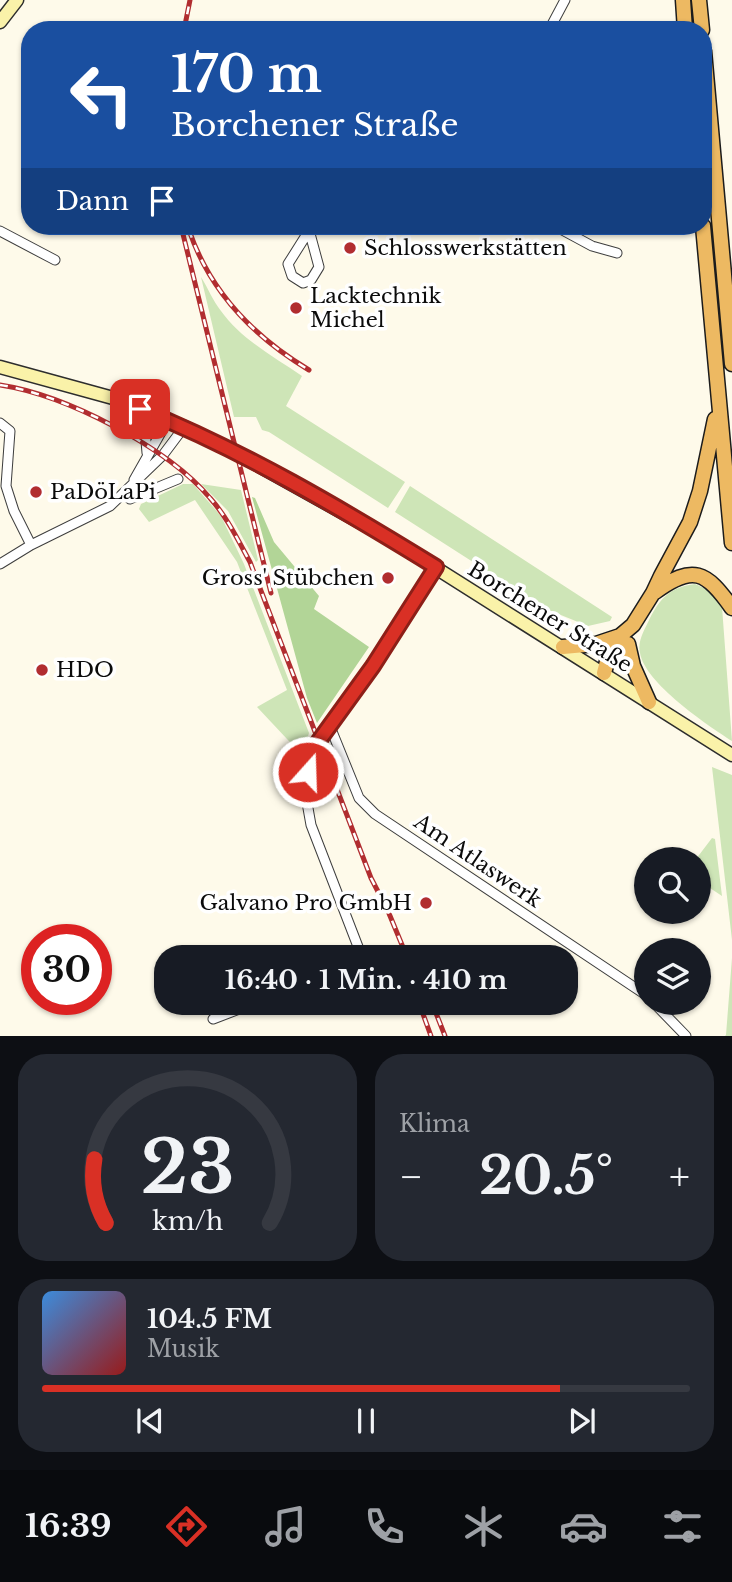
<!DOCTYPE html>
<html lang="de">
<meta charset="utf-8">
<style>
body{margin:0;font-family:"Libre Baskerville",serif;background:#242831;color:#f1f3f6;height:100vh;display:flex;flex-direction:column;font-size:26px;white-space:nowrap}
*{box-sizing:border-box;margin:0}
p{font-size:23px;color:#9ea1a6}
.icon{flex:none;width:38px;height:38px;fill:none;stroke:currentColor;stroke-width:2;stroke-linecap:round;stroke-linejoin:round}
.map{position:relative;height:1036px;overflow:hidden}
.sheet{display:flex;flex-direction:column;gap:18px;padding:18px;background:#0d0f14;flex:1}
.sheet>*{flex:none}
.top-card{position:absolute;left:21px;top:21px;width:691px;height:214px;border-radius:28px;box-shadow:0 2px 5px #0004;background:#1a4fa0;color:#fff;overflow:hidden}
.tools{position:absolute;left:634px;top:847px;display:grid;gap:14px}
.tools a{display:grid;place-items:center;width:77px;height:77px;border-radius:50%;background:#171b24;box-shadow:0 2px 5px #0004;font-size:35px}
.speed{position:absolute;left:21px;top:924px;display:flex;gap:14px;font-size:35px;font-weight:700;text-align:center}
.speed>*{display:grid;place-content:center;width:91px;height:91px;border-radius:50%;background:#171b24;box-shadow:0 2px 5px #0004;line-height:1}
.speed .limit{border:10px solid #d22;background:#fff;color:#111}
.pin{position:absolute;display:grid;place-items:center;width:60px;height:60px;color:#fff;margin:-30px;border-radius:14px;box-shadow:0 4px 10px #0006}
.me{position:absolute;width:77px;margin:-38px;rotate:20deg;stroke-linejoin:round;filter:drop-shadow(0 0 5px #0008)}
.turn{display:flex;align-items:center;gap:24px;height:147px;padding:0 35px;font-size:32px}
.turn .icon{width:91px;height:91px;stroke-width:2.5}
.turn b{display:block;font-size:49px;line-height:60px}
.then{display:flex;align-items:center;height:66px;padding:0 35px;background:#0003;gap:14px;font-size:26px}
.big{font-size:52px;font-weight:700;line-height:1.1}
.sheet .widget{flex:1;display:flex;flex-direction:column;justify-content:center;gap:10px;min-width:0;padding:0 24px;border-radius:28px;background:#242831}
.sheet .dial{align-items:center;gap:0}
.dial svg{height:182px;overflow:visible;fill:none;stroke:#363941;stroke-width:7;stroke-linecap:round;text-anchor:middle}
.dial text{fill:#f1f3f6;stroke:none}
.song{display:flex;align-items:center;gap:21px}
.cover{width:84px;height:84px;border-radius:10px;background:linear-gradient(135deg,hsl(210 70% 55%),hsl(0 70% 35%))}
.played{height:7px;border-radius:4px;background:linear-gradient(90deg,#d93025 80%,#363941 80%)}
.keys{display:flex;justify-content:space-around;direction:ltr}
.heat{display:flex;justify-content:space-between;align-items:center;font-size:38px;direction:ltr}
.sheet .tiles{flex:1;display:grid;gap:18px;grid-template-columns:1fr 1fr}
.widget:last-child{grid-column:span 2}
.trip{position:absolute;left:154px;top:945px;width:424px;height:70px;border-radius:28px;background:#171b24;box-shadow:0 2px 5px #0004;font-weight:700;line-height:70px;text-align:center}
.dock{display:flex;height:112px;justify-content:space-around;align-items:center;background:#090b0e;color:#9ea1a6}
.dock .icon{width:49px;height:49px}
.dock .current{color:#d93025}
.dock b{font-size:32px;color:#f1f3f6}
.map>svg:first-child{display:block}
.green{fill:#cee5b7}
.forest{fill:#b2d597}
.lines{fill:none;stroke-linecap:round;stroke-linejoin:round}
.minor-casing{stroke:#3e3e3e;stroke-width:11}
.secondary-casing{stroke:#2d2d2d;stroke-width:15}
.trunk-casing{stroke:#1c1c1c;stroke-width:17}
.minor{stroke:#fff;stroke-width:9}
.secondary{stroke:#faf2a9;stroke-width:12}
.trunk{stroke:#edb962;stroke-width:14}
.rail-casing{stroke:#b12d30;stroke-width:5}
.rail{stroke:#fff;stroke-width:2.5;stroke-dasharray:8;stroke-linecap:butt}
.route-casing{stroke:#8d1f18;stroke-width:18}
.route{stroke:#d93025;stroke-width:12}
.poi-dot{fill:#b12d30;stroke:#fff;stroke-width:2.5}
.labels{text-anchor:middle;stroke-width:7;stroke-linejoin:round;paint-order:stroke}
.poi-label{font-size:21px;fill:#0b0b0b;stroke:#fff;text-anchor:start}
.street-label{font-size:21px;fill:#0b0b0b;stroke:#fff}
</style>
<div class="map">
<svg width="732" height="1036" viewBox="0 0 732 1036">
<rect width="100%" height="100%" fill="#fefaea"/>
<path class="green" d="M201,277C208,288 213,301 221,311C241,339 274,357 302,376L286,406L405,482L388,508L269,432L262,430L256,417H234Z
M183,484H193L221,516L244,564L309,733L302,755L257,707L287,690L237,562L195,500L149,522L139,509L141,504Z
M201,484L241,490L258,560L256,562L228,511Z
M410,486L612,617L610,621L588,626L546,609L395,512Z
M695,584C708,589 715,594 722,607L732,741C707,725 645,683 640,653C637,641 645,629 650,618C661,597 671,587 695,584Z
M712,767L732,775V940Z
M712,838L715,839L722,896L704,884C704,878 699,862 696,859Z
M732,958V1036H725L726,1035Z"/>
<path class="forest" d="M252,497L255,498L274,542L319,596L314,609L369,647L317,723L307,698Z"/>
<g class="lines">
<defs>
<path id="minor" d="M549,30L565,0
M555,226L592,246L617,253
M309,230L319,267L311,280L303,283L292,276L288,264L312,226
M0,231L55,260
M125,404L145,429L147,453
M0,423L10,431L6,486L14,511L31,545
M134,480L168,420
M125,494L130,499L178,479
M0,564L31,545L110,506L163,455L184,427
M436,567L373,666L329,724L359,798L375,814L646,995
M329,724L318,742L311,758L306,797L311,825L362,957
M654,1003L686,1036
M213,1019L255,1003"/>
<path id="secondary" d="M0,22L17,0
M0,367L113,398L184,427L236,453L390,539L732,755"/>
<path id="trunk" d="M683,0L685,30
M699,0L702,30
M704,51L732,364
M703,226L732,543
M655,592C693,564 706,571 732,608
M628,644L633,666L649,702
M563,647L596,644L620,636
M604,673L609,654L620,636L633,625L653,593L661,576L690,522L700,491L715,419"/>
</defs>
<use href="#minor" class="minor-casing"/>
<use href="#secondary" class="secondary-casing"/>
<use href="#trunk" class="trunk-casing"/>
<use href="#minor" class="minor"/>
<use href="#secondary" class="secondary"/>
<use href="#trunk" class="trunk"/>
<defs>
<path id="rail" d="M184,30L190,0
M181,226L271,593
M189,230C210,292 254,337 309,370
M0,385C66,395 167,447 210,498C227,517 238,540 250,562L371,878L388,911L407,957
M419,1003L431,1036
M432,1003L445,1036"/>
</defs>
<use href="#rail" class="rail-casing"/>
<use href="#rail" class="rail"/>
</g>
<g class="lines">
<defs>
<path id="route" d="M140,409C244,451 342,509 436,567L373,666L318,742L308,772"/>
</defs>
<use href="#route" class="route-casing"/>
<use href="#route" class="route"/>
</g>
<g class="poi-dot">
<circle cx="350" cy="248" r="7"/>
<circle cx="296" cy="308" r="7"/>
<circle cx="36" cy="492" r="7"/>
<circle cx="388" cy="578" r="7"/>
<circle cx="42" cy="670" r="7"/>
<circle cx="426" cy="903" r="7"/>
</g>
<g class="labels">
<g class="poi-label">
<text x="364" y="255">Schlosswerkstätten</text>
<text x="310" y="303">Lacktechnik<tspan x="310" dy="24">Michel</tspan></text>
<text x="50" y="499">PaDöLaPi</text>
<text x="374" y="585" text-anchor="end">Gross' Stübchen</text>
<text x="56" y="677">HDO</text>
<text x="412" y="910" text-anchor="end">Galvano Pro GmbH</text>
</g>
<g class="street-label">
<text transform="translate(550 617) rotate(32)" y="7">Borchener Straße</text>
<text transform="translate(478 861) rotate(34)" y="7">Am Atlaswerk</text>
</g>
</g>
</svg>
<div class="tools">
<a><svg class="icon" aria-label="search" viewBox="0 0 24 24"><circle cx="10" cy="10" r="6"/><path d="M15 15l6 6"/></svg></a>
<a><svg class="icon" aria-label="layers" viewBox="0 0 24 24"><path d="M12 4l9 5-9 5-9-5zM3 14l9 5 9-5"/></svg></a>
</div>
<div class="speed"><div class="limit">30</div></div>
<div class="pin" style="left:140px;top:409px;background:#d93025"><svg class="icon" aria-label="arrive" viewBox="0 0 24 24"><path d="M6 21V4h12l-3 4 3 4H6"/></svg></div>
<svg class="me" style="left:308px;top:772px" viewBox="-20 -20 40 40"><circle r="17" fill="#d93025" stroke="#fff" stroke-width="3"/><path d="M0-11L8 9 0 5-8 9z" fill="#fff"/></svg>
<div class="trip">16:40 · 1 Min. · 410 m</div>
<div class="top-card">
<div class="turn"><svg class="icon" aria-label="left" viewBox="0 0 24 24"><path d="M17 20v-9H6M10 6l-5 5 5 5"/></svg><div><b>170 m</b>Borchener Straße</div></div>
<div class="then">Dann<svg class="icon" aria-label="arrive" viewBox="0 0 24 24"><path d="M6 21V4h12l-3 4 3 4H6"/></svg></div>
</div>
</div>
<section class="sheet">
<div class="tiles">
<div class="widget dial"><svg viewBox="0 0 100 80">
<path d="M14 69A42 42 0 1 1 86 69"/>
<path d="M14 69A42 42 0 0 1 9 41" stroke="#d93025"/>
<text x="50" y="56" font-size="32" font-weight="700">23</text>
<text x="50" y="72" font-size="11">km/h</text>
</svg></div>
<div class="widget"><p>Klima</p>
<div class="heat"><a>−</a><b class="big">20.5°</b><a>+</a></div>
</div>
<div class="widget">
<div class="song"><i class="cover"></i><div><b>104.5 FM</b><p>Musik</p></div></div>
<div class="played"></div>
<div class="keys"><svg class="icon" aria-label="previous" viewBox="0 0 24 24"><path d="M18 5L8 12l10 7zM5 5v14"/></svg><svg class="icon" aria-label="pause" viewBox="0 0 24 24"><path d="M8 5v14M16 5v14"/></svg><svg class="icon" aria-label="next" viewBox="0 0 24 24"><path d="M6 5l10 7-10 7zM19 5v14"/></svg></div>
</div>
</div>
</section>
<nav class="dock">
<b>16:39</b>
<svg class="icon current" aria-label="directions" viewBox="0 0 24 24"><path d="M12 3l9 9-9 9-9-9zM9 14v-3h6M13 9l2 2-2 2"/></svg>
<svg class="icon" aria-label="music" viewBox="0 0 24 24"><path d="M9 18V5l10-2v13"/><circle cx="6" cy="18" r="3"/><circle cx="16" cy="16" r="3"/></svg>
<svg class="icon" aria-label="phone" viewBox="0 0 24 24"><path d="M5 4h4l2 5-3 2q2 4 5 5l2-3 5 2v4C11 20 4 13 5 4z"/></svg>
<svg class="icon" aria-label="climate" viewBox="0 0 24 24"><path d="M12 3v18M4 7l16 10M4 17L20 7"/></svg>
<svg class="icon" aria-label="car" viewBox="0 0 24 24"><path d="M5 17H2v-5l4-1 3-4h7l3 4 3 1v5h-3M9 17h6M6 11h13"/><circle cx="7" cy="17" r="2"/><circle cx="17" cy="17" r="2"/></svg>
<svg class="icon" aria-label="filters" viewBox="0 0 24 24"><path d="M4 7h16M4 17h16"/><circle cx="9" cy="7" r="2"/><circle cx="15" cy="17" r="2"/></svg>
</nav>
